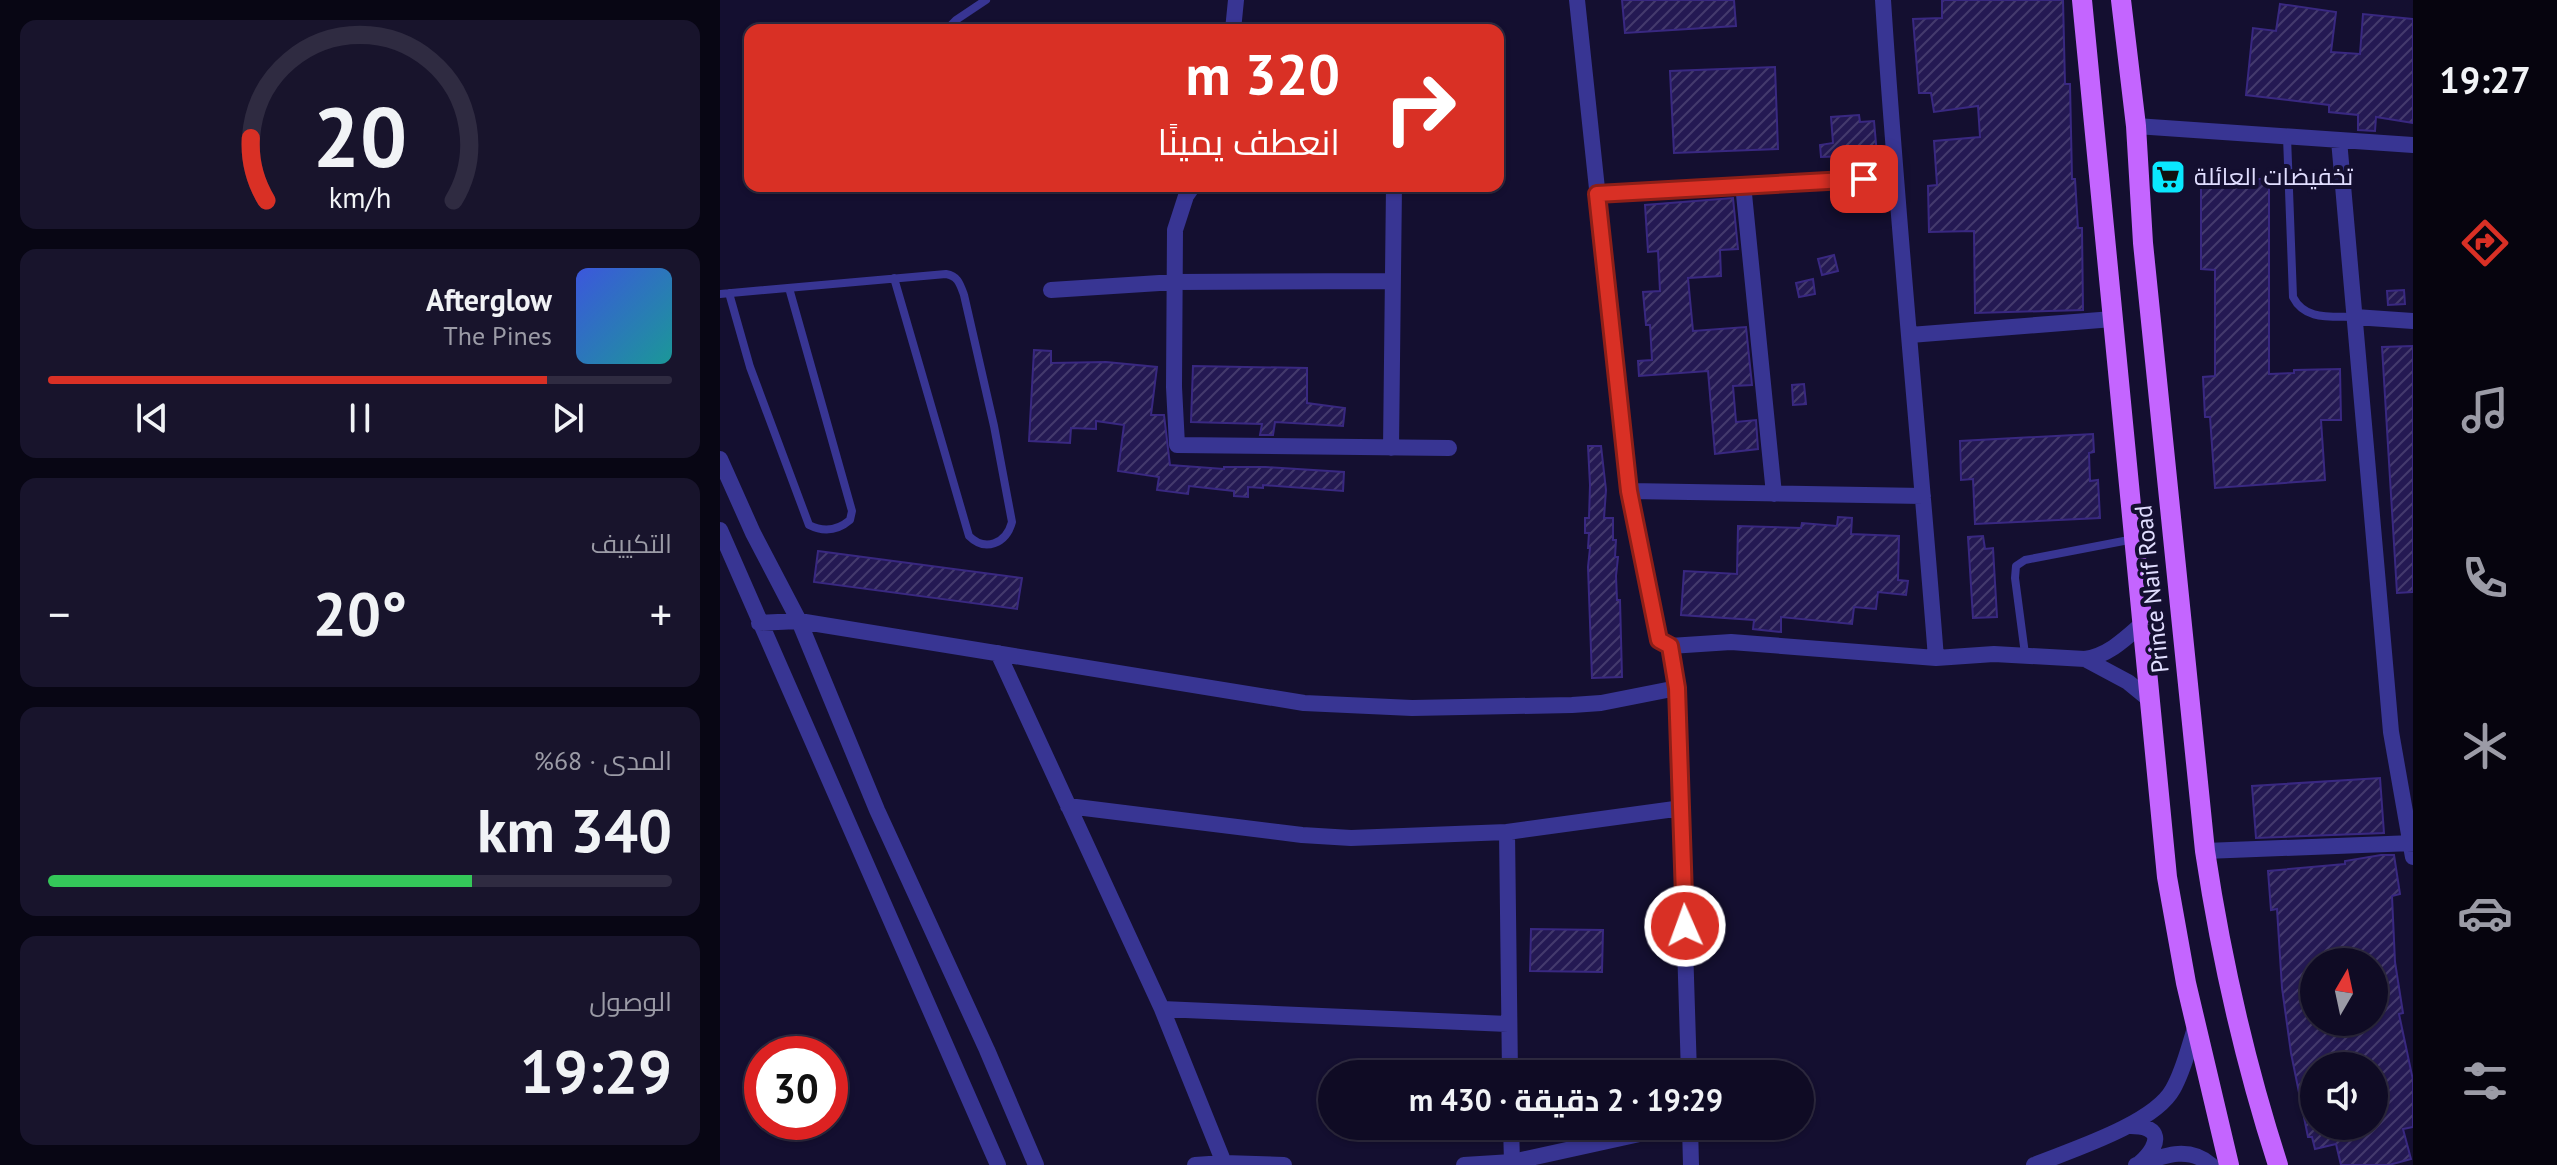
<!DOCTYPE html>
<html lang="ar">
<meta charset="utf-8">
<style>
body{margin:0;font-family:"PT Sans",Cairo,sans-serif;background:#18142c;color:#f1f3f6;direction:rtl;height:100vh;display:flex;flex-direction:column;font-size:30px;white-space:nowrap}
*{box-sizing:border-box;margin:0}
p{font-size:26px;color:#9b9ba6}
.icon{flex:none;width:44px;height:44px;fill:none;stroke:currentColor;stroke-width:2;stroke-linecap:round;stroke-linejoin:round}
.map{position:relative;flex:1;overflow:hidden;direction:ltr}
.details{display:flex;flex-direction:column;gap:20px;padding:20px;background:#080614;width:720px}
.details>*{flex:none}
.guide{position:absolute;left:24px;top:24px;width:760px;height:168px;border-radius:16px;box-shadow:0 2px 6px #0004,0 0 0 2px #2f2b41;direction:rtl;background:#d93025;color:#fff;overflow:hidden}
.needle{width:52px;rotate:9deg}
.controls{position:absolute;left:1580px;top:948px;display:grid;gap:16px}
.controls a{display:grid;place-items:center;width:88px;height:88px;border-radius:50%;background:#0f0b24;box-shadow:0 2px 6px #0004,0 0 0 2px #2f2b41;font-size:40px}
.speed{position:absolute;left:24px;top:1036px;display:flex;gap:16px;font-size:40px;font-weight:700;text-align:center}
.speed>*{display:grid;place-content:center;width:104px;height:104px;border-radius:50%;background:#0f0b24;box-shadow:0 2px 6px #0004,0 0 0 2px #2f2b41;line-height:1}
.speed .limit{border:12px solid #d22;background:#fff;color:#111}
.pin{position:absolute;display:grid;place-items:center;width:68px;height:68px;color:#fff;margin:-34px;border-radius:16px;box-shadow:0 4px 12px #0006}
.me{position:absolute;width:88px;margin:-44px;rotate:358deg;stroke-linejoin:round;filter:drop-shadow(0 0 6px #0008)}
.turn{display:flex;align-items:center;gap:28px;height:168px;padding:0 32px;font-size:36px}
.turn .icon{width:104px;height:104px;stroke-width:2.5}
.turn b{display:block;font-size:56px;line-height:68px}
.big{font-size:60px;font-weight:700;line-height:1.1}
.details .card{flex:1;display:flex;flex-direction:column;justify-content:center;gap:12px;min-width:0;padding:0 28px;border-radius:16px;background:#18142c}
.details .dial{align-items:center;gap:0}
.dial svg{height:208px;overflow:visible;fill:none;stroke:#2f2b41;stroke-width:7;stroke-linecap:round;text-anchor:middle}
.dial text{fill:#f1f3f6;stroke:none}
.song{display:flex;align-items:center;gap:24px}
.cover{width:96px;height:96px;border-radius:12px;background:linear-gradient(135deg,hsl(230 70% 55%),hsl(180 70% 35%))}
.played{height:8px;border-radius:4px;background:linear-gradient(90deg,#d93025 80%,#2f2b41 80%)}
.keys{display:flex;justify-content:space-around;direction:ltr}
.heat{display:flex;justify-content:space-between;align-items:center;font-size:44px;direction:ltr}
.charge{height:12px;border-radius:6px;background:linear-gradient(90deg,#34c759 68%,#2f2b41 0)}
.trip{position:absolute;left:598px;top:1060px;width:496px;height:80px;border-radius:40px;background:#0f0b24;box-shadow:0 2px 6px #0004,0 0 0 2px #2f2b41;font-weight:700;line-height:80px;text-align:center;direction:rtl}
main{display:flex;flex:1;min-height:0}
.dock{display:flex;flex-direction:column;width:144px;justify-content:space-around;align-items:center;background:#06040e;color:#9b9ba6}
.dock .icon{width:56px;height:56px}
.dock .active{color:#d93025}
.dock b{font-size:36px;color:#f1f3f6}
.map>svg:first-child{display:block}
.building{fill:url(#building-hatch);stroke:#392881;stroke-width:2;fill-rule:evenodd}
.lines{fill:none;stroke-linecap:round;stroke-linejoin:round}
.lane{stroke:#383593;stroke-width:8}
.street{stroke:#383593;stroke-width:16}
.primary{stroke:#c465ff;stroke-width:20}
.route-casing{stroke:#8d1f18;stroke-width:20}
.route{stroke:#d93025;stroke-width:14}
.labels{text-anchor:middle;stroke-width:8;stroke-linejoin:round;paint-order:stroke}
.poi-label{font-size:24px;fill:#e1deff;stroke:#140f30;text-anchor:start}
.street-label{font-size:24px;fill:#e1deff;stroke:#140f30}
</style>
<main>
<nav class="dock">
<b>19:27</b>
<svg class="icon active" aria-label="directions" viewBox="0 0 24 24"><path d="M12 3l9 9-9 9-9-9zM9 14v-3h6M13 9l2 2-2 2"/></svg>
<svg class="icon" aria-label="music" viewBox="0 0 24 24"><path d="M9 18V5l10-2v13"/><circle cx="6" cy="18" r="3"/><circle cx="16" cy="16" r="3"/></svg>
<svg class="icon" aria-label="phone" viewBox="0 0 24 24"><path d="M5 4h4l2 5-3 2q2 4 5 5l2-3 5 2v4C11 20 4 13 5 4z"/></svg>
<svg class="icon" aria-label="climate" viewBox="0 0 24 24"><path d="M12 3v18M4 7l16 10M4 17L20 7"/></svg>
<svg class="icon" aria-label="car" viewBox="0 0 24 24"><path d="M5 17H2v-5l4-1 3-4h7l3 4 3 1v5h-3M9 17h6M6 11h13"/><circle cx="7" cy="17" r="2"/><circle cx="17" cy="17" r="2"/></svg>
<svg class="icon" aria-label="filters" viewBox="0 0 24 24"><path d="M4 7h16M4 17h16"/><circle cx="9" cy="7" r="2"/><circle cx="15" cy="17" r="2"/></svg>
</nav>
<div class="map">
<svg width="1693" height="1165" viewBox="0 0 1693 1165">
<defs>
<pattern id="building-hatch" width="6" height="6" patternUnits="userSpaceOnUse" patternTransform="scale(2)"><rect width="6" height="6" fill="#241953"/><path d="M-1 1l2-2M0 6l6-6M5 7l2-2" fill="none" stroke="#443a6d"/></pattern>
</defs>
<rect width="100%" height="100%" fill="#140f30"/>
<path class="building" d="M902,0H1014L1016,26L905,33Z
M1222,0H1343L1345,84H1350L1352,179H1355L1358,228H1362L1363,310L1255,313L1254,231L1209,232L1208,186L1217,185L1214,141L1260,137L1258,106L1214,112L1211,93H1199L1193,19L1222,18Z
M1560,4L1616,12L1611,52L1640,54L1643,14L1693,19V123L1656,117L1655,131L1638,130V115L1609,112V105L1526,95L1533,28L1556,31Z
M1055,67L1058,149L954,153L950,71Z
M1139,115L1140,122L1154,121L1157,155L1101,157L1100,145L1113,143L1111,117Z
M1481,179H1549V374L1574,373V370L1620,369L1621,420H1601L1605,480L1495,488L1490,417H1485L1483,377L1495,376V270L1481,269Z
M1013,198L1018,249L1000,250L1001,276L968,278L973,331L1026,327L1032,385L1013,386L1016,422L1036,420L1038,449L995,454L988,371L919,376L918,361L932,360L930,325H926L923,292L940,291L938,251L928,252L925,205Z
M1114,255L1118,271L1102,275L1098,259Z
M1093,279L1095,294L1079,297L1076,283Z
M1684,290L1685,304L1668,305L1667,291Z
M1693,346V592L1677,593L1662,347Z
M314,350L331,351V363L386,362L437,367L431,415H444L450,465L504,469V467H546L624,472L623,491L543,485V488L528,487V497L514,496V491L469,486L468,494L437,490L439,477L398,471L404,425L376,421V429L351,428L350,443L309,441Z
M473,366L587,368V403L625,408L623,426L555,422L553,435H540L542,424L471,422Z
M1084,384L1086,404L1073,405L1072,385Z
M1373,434L1374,452L1369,453L1370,481L1378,480L1380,518L1255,524L1253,479L1241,480L1240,441Z
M868,446H881L886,490L884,518H893V540H896L895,557H898L896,576L897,600H900L902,677L872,678L868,567L870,548H868L869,533H865V518H869L870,485Z
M1118,517L1132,518L1131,534L1179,536L1178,580L1188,581L1186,595L1158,592L1156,609L1134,607L1132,624L1061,617V632L1033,629L1034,620L961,615L964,571L1017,574L1018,526L1081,528L1082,523L1117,526Z
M1263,536L1265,549L1273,548L1277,617L1253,618L1248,537Z
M98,551L302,578L297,609L94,582Z
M1660,778L1664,833L1536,838L1532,786Z
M1661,855H1674L1680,894L1672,896L1675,962L1683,1013L1679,1014L1693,1080V1127L1683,1129L1691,1159L1669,1165H1621L1616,1144L1595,1149L1592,1137H1588L1571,1053L1562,988L1557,909L1551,910L1548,871L1625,864V861ZM1594,962H1654V1022H1594ZM1594,1066H1654V1126H1594Z
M811,929L883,930L882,972L810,971Z"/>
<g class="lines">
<path class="lane" d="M226,30L236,20L266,0
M1567,137L1573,297C1585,321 1611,316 1635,317
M9,293L30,367L89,525C103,532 117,531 130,520L132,511L69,288
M0,294L226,274C238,276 240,284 244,295L274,426L292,522C286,544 265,552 249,536L174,278
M1305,654L1295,578L1296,566L1305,560L1414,539"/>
<path class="street" d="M857,0L909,491L939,640L950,646L1011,642L1216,658L1274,654L1365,659C1389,655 1405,639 1422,624
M1163,0C1177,219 1199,438 1216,658
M513,30L516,0
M1416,126L1693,145
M1619,140L1671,732L1693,857
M1023,184L1054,494
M473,186L466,196L455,230L454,387L457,445L729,448
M877,194L1174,178
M331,290L455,282L673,281
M1635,317L1693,321
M1190,335L1393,319
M671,448L674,186
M0,459L33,533L79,621L157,810L267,1050L316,1165
M909,491L1203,496
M0,530L278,1165
M39,623L79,621L584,703L692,708L852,705L881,703L957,688
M950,646L957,688L969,1074
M278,653L442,1009L504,1163L564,1165
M1365,659L1408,682L1430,700
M348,806L582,835L631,838L787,832L790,1074
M787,832L962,808
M1485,851L1693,843
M442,1009L788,1024
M791,1126L792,1162
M970,1126L971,1165
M1408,1126C1442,1125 1442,1143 1420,1163
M475,1165L504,1163
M744,1165L792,1162L956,1126
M1314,1165C1351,1150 1434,1124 1453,1089C1464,1070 1469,1046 1476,1025
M1416,1165C1443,1156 1468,1145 1491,1165"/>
<path class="primary" d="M1362,0L1447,877L1466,983L1509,1165
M1401,0L1416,126L1423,243L1485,851C1501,957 1525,1063 1558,1165"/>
</g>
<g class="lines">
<defs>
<path id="route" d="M965,926L957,688L950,646L939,640L909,491L877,194L1144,179"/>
</defs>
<use href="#route" class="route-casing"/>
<use href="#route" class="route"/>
</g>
<defs>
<symbol id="supermarket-square" viewBox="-11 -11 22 22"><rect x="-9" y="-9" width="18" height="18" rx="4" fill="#0ae8ff" stroke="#140f30"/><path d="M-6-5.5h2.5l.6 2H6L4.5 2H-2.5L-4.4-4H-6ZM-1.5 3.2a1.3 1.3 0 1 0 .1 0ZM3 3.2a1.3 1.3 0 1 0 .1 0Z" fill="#111"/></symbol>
</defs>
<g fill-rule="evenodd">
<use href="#supermarket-square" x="1428" y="157" width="40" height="40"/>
</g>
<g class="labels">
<g class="poi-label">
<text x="1474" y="185">تخفيضات العائلة</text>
</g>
<g class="street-label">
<text transform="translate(1432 589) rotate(-96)" y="8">Prince Naif Road</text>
</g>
</g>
</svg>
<div class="controls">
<a><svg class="needle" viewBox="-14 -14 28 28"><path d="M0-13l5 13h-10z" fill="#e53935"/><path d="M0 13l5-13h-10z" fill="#9b9ba6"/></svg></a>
<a><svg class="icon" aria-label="sound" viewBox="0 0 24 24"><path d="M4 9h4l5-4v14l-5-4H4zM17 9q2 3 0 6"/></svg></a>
</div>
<div class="speed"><div class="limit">30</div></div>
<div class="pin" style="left:1144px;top:179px;background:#d93025"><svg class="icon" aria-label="arrive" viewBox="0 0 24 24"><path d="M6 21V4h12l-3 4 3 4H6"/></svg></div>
<svg class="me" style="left:965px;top:926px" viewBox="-20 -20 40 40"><circle r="17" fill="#d93025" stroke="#fff" stroke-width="3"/><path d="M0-11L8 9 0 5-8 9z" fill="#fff"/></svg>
<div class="trip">19:29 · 2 دقيقة · 430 m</div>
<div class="guide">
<div class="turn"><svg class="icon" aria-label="right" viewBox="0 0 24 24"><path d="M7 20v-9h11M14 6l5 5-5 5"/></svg><div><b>320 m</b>انعطف يمينًا</div></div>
</div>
</div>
<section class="details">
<div class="card dial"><svg viewBox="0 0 100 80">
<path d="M14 69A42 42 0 1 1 86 69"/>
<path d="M14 69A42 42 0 0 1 8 45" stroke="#d93025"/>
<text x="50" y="56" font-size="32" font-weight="700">20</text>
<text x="50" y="72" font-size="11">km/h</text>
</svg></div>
<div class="card">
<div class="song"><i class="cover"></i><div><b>Afterglow</b><p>The Pines</p></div></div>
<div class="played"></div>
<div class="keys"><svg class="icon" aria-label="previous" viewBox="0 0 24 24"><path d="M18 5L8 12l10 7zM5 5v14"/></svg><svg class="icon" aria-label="pause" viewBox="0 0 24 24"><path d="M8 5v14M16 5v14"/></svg><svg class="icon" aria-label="next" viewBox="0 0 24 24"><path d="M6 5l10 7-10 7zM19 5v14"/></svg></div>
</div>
<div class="card"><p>التكييف</p>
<div class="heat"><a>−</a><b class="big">20°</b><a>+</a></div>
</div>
<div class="card"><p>المدى · 68%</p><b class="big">340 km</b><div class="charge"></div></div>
<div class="card"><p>الوصول</p><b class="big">19:29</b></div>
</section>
</main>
